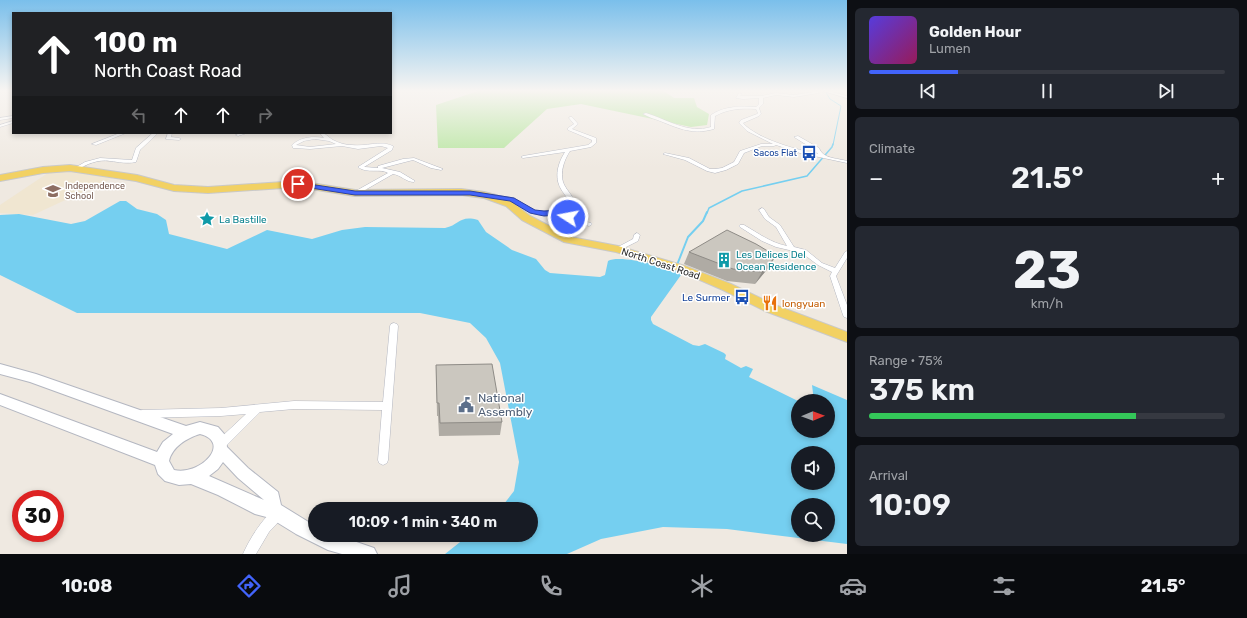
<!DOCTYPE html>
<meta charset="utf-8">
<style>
body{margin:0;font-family:Rubik,sans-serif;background:#242831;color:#f1f3f6;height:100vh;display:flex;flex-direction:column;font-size:15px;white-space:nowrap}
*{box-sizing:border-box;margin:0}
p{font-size:13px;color:#9ea1a6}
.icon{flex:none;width:22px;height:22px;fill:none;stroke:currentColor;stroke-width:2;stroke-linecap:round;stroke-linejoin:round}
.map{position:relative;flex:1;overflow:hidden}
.drawer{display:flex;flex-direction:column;gap:8px;padding:8px;background:#0d0f14;width:400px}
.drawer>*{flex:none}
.top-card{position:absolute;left:12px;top:12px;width:380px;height:122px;border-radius:0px;box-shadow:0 2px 6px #0003;background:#202124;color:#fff;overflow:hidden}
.needle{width:26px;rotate:89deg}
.controls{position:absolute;left:791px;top:394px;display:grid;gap:8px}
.controls a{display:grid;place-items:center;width:44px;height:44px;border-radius:50%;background:#171b24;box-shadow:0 2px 6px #0003;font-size:20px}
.speed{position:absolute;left:12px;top:490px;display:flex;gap:8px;font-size:20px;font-weight:700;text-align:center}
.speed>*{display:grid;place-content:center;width:52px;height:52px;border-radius:50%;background:#171b24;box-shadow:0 2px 6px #0003;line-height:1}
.speed .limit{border:6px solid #d22;background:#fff;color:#111}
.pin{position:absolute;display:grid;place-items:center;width:34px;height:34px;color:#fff;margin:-17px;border:2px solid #fff;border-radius:50%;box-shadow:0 1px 4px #0007}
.me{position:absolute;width:44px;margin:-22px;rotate:281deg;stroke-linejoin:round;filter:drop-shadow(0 0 3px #0008)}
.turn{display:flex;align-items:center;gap:14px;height:84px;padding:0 16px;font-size:18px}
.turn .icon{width:52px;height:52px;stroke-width:2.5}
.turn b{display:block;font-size:28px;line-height:34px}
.lanes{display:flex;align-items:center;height:38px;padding:0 16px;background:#0003;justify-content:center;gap:20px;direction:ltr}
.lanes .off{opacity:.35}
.big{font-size:30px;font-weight:600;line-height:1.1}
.drawer .tile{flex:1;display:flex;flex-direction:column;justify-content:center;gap:6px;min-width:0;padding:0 14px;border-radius:6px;background:#242831}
.drawer .dial{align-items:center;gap:0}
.dial b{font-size:52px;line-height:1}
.song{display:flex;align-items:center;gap:12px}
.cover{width:48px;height:48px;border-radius:6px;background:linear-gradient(135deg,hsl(250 70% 55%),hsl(330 70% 35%))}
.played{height:4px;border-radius:2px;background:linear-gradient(90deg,#4264fb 25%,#363941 25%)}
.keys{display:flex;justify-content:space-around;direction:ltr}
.heat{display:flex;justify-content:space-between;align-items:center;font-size:22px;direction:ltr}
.charge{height:6px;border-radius:3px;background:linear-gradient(90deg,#34c759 75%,#363941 0)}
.trip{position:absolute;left:308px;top:502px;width:230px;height:40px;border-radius:20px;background:#171b24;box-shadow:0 2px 6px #0003;font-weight:600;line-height:40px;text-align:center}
.tabs{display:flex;height:64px;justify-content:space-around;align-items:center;background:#090b0e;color:#9ea1a6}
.tabs .icon{width:28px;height:28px}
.tabs .current{color:#4264fb}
.tabs b{font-size:18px;color:#f1f3f6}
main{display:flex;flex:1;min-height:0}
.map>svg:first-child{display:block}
.education{fill:#f0e6d1}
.green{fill:#b6e59e}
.water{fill:#75cff0;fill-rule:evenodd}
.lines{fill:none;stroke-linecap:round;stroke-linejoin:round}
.stream-far2{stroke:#75cff0;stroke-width:1}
.stream-far1{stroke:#75cff0;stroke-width:1.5}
.stream{stroke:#75cff0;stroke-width:2}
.street-casing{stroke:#b4b7c1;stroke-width:1}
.secondary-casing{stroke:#b4b7c1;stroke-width:2}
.primary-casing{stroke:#c9c9c9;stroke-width:2}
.street{fill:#fff;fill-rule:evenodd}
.secondary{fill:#fff;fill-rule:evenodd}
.primary{fill:#f2d163;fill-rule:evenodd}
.wall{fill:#afaba4}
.shaded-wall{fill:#8e8b86}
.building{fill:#cbc7bf;stroke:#8e8b86}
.route{fill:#4264fb;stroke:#2b41a3}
.labels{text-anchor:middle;stroke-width:3;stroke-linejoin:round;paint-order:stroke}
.far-transit-label{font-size:9px;fill:#164399;stroke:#fff;text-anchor:end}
.far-education-label{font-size:9px;fill:#785e54;stroke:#fff;text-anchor:start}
.culture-label{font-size:10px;fill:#0d838f;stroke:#fff;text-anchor:start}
.street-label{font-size:10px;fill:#2e2e2e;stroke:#fff}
.transit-label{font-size:10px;fill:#164399;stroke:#fff;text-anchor:end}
.food-label{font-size:10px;fill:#c56008;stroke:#fff;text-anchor:start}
.near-service-label{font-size:12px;fill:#4e5e75;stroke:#fff;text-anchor:start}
</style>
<main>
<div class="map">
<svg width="847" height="554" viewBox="0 0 847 554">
<rect width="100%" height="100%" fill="#efe9e1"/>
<path class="education" d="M74,170L115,177L33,215L0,213V205L48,173Z"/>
<path class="green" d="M478,91H667H664L674,98H694L697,107L709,114L707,125L691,127L581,104L547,109L504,148H438L436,105Z"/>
<path class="water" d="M120,201H126L137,209L157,214L166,220L169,234L227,249L267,230L312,239L342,230L365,227L445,228C460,225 459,215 478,220L486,232L512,250L536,259L545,270L550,273L600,277L605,275L608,261C620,254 665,267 680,271L681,275L651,317V320L653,324L693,345L699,346L705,344L724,353L726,355L725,359L741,368L746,366L753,369L749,377L798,401V431H828V401H814L812,385L847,400V544L727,529L663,527L601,539L567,554H445L469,535H531V509H500L514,491L519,462L500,363L486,338L470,323L420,313H77L0,275V215L19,214L71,224L85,221ZM798,453H828V483H798ZM798,505H828V535H798Z"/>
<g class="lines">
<path class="stream-far2" d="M825,91L830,99L841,106L833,145"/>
<path class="stream-far1" d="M707,213L709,208L742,191L807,176L832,147L833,144"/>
<path class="stream" d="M677,265L688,237L703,221L707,212"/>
<defs>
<path id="street" d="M813,91H817L819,93L794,97L776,95L763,98V104L759,108L761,114L759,116L743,123C757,139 797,150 818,154L815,150L794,137L798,136L819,148C823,159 837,158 847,161V163L800,153L776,145L774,146H762L744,153L738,164L726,170L715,173L707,171L685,160L663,154L665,153L689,158L710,169H715L722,168L734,162L740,151L761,144H773L747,131L739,123L741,120L757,114L758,113L756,109C741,108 728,109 715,116L714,129C693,135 680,129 660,121C655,119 648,117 643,114L646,113C668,120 688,134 711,127V115C724,106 741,106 756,107L759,104V98L743,99L736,98L739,93L742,94L740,96H761L776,93L794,95L814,92Z
M823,91H828L847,96V98Z
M13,116V118L0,120V118Z
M570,117H572L578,124L572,129L596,138V143L591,147L570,151C564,160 560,172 563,182C567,193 579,199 573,211L565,213L575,219L591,223L592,224L591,225L589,226L571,221L559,214L539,215L531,213L511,200L493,198V196L495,195L514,198L535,211H539L569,209C571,200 565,196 561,189C554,177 558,163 565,152L523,158L521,157L523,156L588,145L592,142V140L568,130V128L574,124L569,118Z
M13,121V123L0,127V125Z
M120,133H126L96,145L92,144Z
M153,133H158L140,150L136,162C127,164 119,162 110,161C98,159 87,164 77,170L73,169L85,162L100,158L132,160L136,148Z
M168,133H172L171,137L179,138L181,139L179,140L166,139Z
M240,133H247L238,136L236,135Z
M320,133C326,133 328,137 333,140C339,143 345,145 352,145C365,147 380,140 393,146V147L392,150L364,167H365L378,168V166L403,159L414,158L443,169L441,170L431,168L413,160L382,168L400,172L415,181L414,182C406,182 401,175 393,174L358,194H354V192L388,173C380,168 367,174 358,167L388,148L381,146L358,149L342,146L310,149L295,148H293L292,145C301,137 313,136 324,138ZM315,139L329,141L336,144L310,147L296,145L304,141Z
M762,208L764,209L769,217L780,225L794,247L806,250L822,263L835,268L845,252L847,251V258L836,276L847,305V318L844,317L843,315L830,276L832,272L818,265L802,253L776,247L762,241L740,227L739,226L740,225H744C758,233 771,243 787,246L776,227L765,219L759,210Z
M637,233L640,235L638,241L620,250H616L615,249L616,248L633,239L634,235Z
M394,323L397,324L398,326L388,460L387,463L383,465L379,463L378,460L382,410L294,409L260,412L225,447L221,448L217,447L216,444L217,441L246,414L221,416L142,418L139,417L137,414L139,411L142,410L221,408L294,401L383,402L390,326L391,324Z
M279,507L283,509L285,513L283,517L269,532L256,554H243C249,540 265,513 279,507Z"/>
<path id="secondary" d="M0,364L36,374L186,426L200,422L218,427L225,435L227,447L248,468L278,492L281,505L315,526V535H336L374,548L377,554H342L328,550L296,534L270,518L255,514L218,495L191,484L179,485L165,481L158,474L155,465L0,405V394L157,452L163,442L173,434L30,382L0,374ZM200,434C232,442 201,476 174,470L169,461C172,447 187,438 200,434ZM223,462L238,478L264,500L209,476L218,469Z"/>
<path id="primary" d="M70,165L137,175L174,185L208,187L298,181L355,190L461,189L484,192L496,195L512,202L530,216L571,237L618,246L685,266L731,284L775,305L847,332V342L765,311L723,290L677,270L616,252L564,242L522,220L506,206L484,198L461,195L355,196L298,187L208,193L174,191L136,181L70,171L43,173L0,181V175L43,167Z"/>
</defs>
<use href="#street" class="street-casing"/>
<use href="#secondary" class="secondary-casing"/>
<use href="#primary" class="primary-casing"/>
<use href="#street" class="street"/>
<use href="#secondary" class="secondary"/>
<use href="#primary" class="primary"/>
</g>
<path class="wall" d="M689,252L769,267L755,284L727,281L684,264Z
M436,365L502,422L500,435L439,436L438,416H437Z"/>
<path class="shaded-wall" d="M776,256L769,267L755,284L762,272Z"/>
<path class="building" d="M727,230L756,244L776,256L762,272L733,269L689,252Z
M492,364L502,422L440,423L439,403H437L436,365Z"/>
<linearGradient id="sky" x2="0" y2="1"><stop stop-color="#7abfeb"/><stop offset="0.54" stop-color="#f8f5f2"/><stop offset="1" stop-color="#f8f5f2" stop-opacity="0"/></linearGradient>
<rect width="847" height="168" fill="url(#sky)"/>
<path class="route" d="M296,182L355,191H470L514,198L535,210L544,211L560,210L572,217L568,219L559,215L544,216L530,213L510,201L470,195H355L298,186L296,185Z"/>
<defs>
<symbol id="bus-bare" viewBox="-9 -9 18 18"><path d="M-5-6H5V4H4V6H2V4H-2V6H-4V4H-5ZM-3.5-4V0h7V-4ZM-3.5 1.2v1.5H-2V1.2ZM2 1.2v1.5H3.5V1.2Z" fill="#1a4fb4" stroke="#fff" stroke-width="2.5" paint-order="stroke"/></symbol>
<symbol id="school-bare" viewBox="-9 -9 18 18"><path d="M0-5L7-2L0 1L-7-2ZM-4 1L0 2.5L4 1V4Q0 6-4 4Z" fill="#8d6e63" stroke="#fff" stroke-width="2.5" paint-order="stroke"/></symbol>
<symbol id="sight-bare" viewBox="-9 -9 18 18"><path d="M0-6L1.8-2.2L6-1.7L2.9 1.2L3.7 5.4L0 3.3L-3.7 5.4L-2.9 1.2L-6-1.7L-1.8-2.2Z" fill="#0f9aa8" stroke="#fff" stroke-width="2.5" paint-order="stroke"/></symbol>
<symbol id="building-bare" viewBox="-9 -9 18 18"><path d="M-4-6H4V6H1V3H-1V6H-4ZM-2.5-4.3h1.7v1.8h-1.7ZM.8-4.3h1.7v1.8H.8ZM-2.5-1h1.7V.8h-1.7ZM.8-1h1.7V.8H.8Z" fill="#0f9aa8" stroke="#fff" stroke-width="2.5" paint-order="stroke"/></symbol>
<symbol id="restaurant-bare" viewBox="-9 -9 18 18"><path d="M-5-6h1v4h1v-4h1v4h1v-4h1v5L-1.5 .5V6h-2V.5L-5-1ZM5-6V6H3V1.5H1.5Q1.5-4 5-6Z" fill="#e8710a" stroke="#fff" stroke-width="2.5" paint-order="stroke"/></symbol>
<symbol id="civic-bare" viewBox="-9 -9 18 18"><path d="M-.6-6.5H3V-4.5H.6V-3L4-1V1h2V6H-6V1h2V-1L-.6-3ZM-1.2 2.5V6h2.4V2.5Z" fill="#5c6f8a" stroke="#fff" stroke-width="2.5" paint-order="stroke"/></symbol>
</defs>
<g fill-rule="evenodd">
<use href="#bus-bare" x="798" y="142" width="22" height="22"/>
<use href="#school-bare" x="42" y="180" width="22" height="22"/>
<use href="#sight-bare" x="196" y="208" width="22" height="22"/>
<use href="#building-bare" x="713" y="249" width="22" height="22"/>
<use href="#bus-bare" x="731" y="286" width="22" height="22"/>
<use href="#restaurant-bare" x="759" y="292" width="22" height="22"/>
<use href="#civic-bare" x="455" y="394" width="22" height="22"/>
</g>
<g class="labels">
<g class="far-transit-label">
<text x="797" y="156">Sacos Flat</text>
</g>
<g class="far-education-label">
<text x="65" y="189">Independence<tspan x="65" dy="10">School</tspan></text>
</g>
<g class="culture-label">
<text x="219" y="223">La Bastille</text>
<text x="736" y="258">Les Delices Del<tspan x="736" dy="12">Ocean Residence</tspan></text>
</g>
<g class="street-label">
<text transform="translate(661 263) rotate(18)" y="4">North Coast Road</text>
</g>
<g class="transit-label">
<text x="730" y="301">Le Surmer</text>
</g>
<g class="food-label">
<text x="782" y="307">longyuan</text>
</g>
<g class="near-service-label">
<text x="478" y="402">National<tspan x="478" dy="14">Assembly</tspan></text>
</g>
</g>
</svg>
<div class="controls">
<a><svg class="needle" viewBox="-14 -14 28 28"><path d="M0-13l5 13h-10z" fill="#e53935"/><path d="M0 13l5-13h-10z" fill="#9ea1a6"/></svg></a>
<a><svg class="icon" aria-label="sound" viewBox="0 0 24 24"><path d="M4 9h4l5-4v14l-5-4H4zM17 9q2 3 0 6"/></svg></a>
<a><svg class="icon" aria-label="search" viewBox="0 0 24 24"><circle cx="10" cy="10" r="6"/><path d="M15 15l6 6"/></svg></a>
</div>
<div class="speed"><div class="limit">30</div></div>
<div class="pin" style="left:298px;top:184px;background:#d93025"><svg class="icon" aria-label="arrive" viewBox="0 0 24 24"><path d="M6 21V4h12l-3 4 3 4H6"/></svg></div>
<svg class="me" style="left:568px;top:217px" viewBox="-20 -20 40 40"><circle r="17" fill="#4264fb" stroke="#fff" stroke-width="3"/><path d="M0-11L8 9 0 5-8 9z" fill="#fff"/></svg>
<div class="trip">10:09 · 1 min · 340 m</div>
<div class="top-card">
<div class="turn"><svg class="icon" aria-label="ahead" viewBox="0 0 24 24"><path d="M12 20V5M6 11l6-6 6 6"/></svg><div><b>100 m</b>North Coast Road</div></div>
<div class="lanes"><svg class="icon off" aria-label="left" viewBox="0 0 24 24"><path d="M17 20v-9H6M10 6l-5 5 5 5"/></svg><svg class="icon" aria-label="ahead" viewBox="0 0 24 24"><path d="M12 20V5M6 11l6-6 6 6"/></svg><svg class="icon" aria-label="ahead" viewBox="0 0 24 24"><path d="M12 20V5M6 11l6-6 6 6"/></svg><svg class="icon off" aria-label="right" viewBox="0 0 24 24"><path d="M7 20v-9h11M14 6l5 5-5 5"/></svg></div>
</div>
</div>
<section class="drawer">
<div class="tile">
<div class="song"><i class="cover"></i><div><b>Golden Hour</b><p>Lumen</p></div></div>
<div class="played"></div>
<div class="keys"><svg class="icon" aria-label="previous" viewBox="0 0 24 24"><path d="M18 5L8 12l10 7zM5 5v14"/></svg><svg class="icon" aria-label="pause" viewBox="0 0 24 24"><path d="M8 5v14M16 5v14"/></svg><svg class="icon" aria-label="next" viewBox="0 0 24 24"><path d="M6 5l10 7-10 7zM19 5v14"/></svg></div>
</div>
<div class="tile"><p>Climate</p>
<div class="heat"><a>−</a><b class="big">21.5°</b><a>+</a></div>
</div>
<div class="tile dial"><b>23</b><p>km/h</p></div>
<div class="tile"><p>Range · 75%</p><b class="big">375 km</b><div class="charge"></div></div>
<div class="tile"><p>Arrival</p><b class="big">10:09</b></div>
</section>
</main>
<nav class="tabs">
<b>10:08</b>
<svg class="icon current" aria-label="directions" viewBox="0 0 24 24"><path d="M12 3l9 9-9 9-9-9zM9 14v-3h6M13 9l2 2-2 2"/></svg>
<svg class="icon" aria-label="music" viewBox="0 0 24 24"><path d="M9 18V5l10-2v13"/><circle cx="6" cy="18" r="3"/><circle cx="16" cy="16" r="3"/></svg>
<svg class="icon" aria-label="phone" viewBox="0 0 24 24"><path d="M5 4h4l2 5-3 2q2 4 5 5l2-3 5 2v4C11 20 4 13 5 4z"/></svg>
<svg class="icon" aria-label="climate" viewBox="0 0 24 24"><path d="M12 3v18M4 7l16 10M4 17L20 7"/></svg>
<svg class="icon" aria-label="car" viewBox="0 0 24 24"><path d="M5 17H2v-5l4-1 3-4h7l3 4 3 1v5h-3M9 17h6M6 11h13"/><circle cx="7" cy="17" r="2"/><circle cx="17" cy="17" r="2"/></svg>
<svg class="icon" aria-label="filters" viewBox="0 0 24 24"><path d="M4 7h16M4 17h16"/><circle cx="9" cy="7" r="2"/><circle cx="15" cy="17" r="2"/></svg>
<b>21.5°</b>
</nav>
